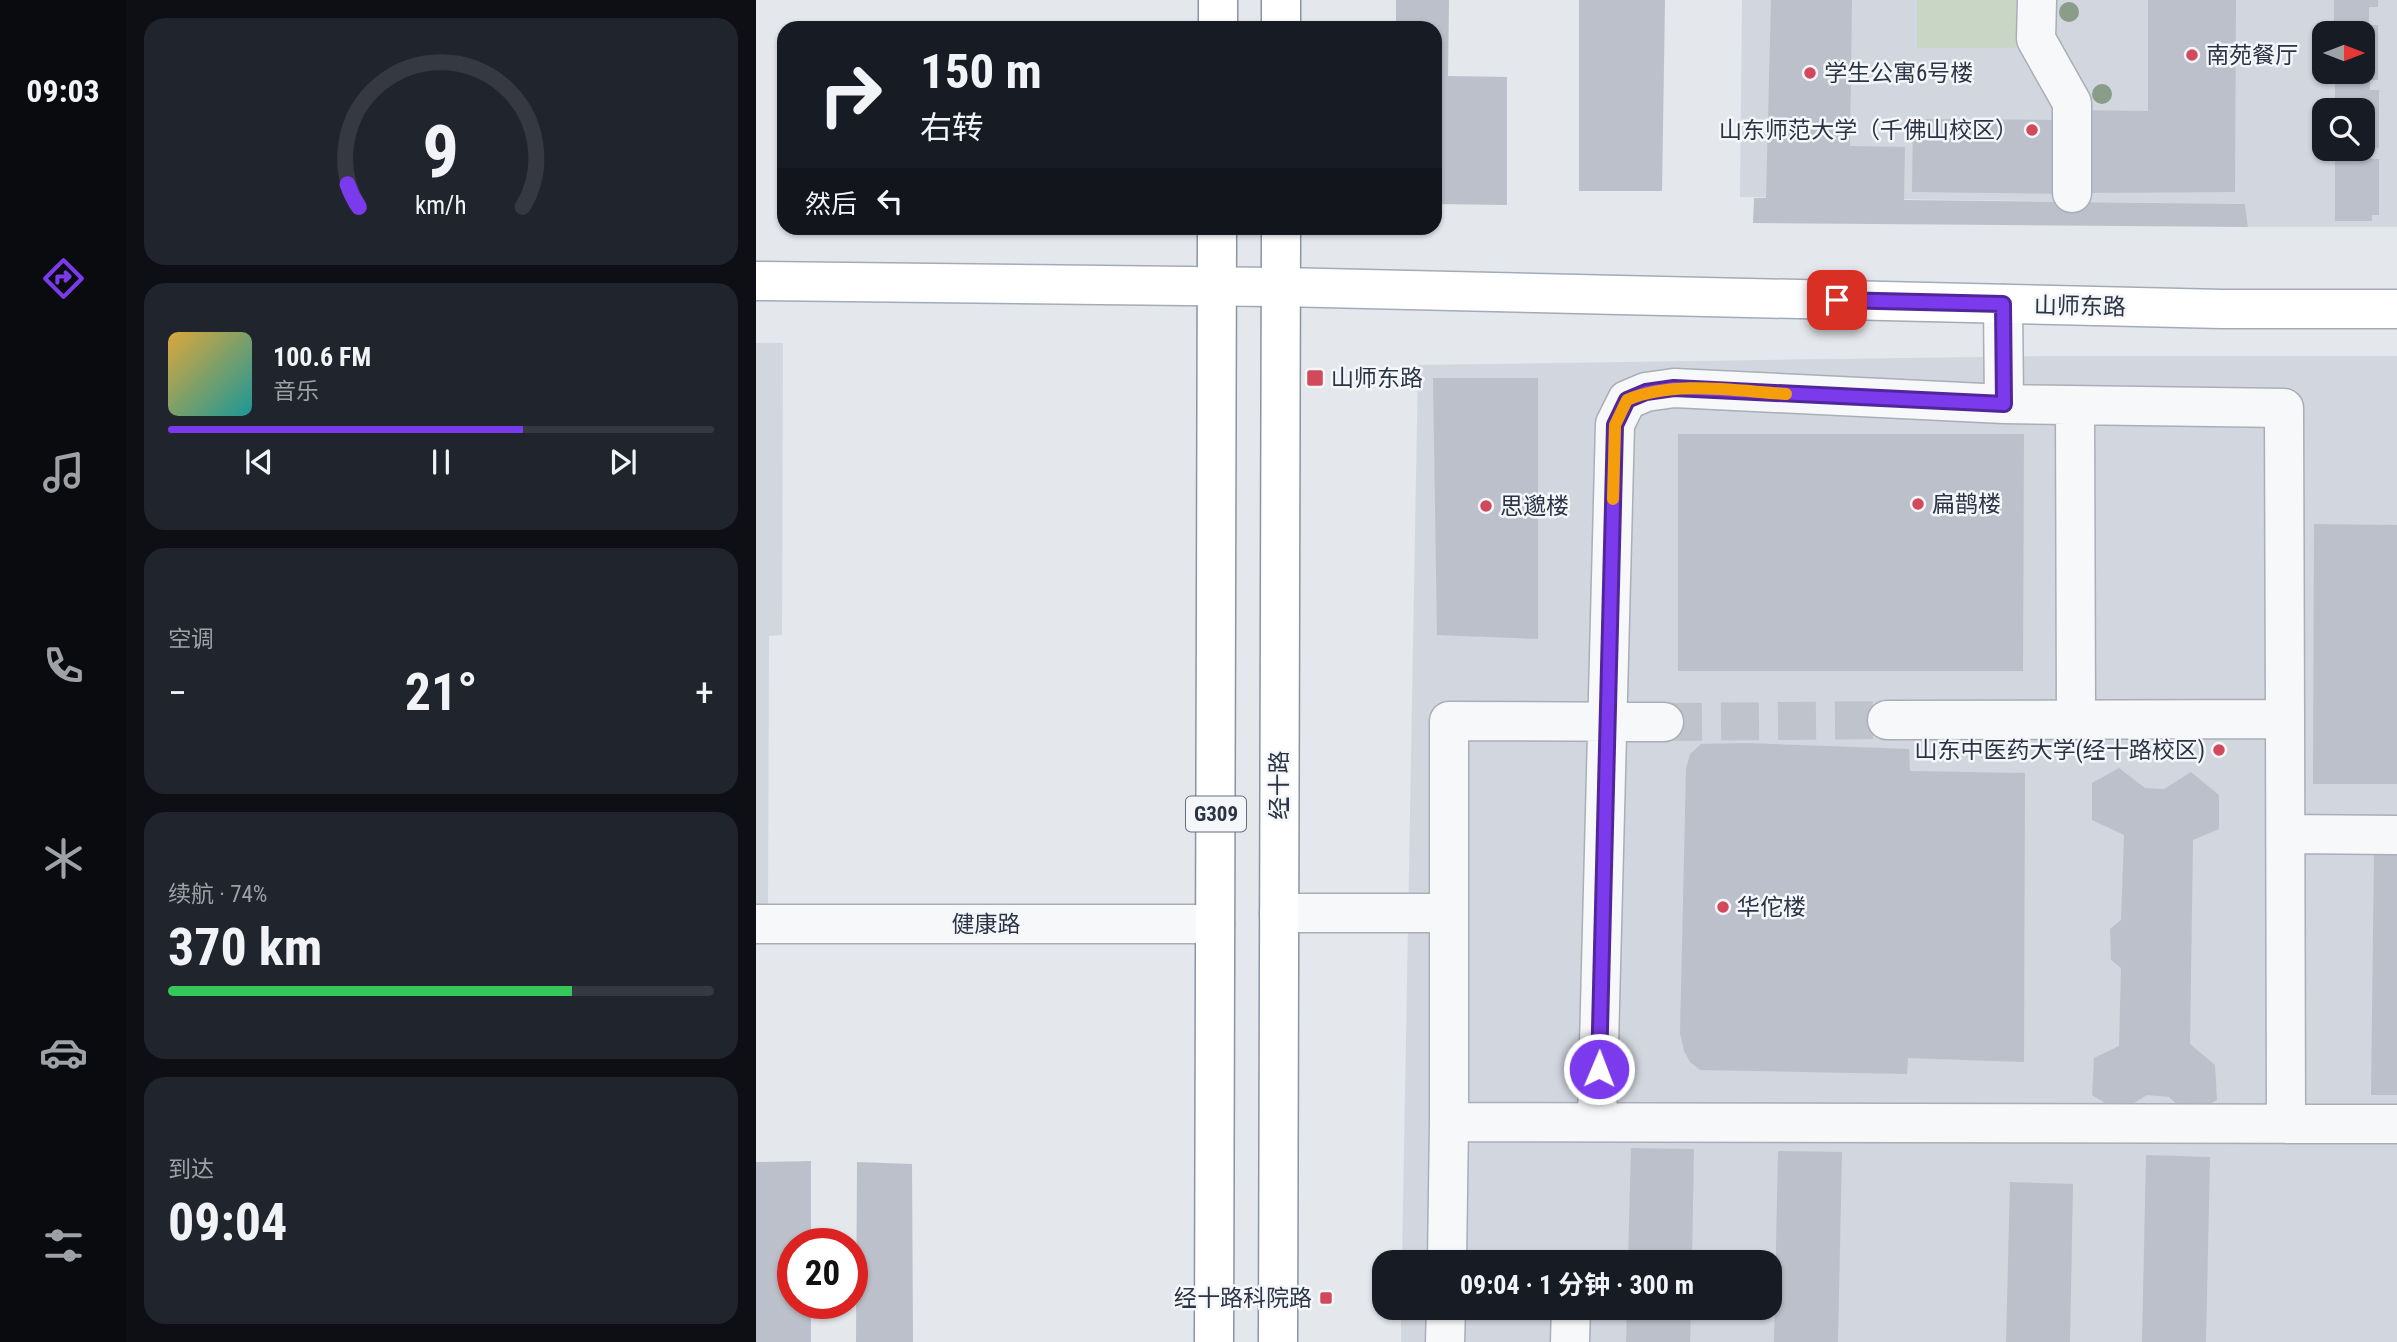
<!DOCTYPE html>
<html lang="zh">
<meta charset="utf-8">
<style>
body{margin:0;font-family:"Roboto Condensed","Noto Sans SC",sans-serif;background:#20242c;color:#f1f3f6;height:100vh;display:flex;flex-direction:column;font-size:26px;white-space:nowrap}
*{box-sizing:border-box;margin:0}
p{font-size:23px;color:#9ea1a6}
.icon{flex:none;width:38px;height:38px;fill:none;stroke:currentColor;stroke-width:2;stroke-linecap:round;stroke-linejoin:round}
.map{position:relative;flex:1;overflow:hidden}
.sheet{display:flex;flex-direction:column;gap:18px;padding:18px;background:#0d0f14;width:630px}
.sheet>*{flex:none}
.banner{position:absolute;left:21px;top:21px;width:665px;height:214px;border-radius:21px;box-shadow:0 2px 5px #0004;background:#171b24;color:#f1f3f6;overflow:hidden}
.needle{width:46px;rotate:90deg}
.fabs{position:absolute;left:1556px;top:21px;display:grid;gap:14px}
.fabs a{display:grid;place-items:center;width:63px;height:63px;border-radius:14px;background:#171b24;box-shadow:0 2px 5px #0004;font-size:35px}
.speed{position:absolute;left:21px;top:1228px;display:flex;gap:14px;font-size:35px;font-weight:700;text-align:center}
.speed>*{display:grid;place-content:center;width:91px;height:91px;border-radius:50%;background:#171b24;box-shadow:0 2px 5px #0004;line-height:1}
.speed .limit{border:10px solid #d22;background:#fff;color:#111}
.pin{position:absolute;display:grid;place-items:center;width:60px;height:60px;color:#fff;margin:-30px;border-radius:14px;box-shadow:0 4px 10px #0006}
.me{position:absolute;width:77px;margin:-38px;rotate:1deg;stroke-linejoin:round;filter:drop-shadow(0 0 5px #0008)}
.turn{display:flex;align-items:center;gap:24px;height:147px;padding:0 28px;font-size:32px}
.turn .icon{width:91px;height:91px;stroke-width:2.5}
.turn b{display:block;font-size:49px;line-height:60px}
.then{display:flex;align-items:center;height:66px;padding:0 28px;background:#0003;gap:14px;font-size:26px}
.big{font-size:52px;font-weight:700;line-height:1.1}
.sheet .widget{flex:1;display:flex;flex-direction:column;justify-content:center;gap:10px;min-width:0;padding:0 24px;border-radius:21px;background:#20242c}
.sheet .dial{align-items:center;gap:0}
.dial svg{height:182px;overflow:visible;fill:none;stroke:#363941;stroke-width:7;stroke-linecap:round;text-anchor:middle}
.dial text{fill:#f1f3f6;stroke:none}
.song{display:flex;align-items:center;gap:21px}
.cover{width:84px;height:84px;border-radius:10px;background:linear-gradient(135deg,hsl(40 70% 55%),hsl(180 70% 35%))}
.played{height:7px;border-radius:4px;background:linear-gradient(90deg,#7c3aed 65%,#363941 65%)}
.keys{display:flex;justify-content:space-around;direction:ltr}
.heat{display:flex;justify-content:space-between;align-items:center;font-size:38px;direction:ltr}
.charge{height:10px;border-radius:5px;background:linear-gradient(90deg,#34c759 74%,#363941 0)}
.trip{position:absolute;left:616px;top:1250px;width:410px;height:70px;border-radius:21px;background:#171b24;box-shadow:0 2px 5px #0004;font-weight:700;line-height:70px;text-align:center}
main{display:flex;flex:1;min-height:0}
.tabs{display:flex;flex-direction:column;width:126px;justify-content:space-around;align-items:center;background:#090b0e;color:#9ea1a6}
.tabs .icon{width:49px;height:49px}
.tabs .selected{color:#7c3aed}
.tabs b{font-size:32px;color:#f1f3f6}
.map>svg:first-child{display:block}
.built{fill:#d2d6de;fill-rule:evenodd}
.green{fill:#c9d6c5}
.building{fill:#bbc0ca}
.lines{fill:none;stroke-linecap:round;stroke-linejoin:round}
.minor-tunnel{stroke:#bfc3cb;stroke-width:38;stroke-dasharray:38 19;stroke-linecap:butt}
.minor-casing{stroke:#a9aeb7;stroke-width:41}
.major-casing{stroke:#a3abb8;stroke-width:41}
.highway-casing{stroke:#8b94a3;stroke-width:41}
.minor{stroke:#f7f8fa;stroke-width:38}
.major{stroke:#fff;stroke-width:38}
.highway{stroke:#fff;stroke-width:38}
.tree{fill:#899d89}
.route-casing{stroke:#51269a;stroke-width:18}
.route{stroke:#7c3aed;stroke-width:12}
.slow{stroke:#f59e0b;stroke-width:12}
.poi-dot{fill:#d1495b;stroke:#f4f6f9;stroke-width:2.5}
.labels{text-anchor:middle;stroke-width:5;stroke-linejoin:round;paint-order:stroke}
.shield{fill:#f4f6f9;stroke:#676e7b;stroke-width:2}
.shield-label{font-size:21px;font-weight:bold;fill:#2b3445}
.poi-label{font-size:23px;fill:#2b3445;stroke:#f4f6f9;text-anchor:start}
.street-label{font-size:23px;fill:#2b3445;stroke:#f4f6f9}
</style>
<main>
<nav class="tabs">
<b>09:03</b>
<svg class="icon selected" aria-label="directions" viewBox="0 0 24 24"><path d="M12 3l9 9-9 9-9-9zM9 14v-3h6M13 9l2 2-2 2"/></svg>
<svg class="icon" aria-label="music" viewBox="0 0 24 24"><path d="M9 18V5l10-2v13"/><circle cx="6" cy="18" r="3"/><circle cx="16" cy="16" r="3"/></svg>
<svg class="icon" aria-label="phone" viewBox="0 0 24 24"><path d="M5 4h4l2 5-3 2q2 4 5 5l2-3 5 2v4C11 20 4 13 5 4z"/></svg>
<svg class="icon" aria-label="climate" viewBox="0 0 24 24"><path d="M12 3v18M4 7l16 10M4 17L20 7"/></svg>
<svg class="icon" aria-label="car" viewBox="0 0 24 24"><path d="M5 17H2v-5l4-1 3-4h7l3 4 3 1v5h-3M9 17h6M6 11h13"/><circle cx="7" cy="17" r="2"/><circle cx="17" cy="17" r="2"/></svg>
<svg class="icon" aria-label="filters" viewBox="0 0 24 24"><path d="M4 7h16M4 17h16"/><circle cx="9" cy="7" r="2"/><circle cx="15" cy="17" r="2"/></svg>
</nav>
<section class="sheet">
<div class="widget dial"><svg viewBox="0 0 100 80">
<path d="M14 69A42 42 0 1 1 86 69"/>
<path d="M14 69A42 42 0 0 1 9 59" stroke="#7c3aed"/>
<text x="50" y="56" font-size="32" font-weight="700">9</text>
<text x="50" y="72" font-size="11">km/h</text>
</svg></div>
<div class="widget">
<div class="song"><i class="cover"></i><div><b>100.6 FM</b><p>音乐</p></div></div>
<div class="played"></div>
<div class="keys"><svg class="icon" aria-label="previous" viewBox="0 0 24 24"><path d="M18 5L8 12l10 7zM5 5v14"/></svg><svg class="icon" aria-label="pause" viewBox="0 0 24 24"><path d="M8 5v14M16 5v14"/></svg><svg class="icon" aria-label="next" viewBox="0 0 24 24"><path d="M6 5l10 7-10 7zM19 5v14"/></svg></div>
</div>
<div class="widget"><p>空调</p>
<div class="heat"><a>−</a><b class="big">21°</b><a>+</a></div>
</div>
<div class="widget"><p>续航 · 74%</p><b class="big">370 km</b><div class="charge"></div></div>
<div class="widget"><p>到达</p><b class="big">09:04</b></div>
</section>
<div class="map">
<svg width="1641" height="1342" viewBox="0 0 1641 1342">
<rect width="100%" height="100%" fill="#e4e7ec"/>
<path class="built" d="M986,0H1641V227H1492L1489,204L984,197ZM1568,33H1606V72H1568ZM1568,110H1606V149H1568Z
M0,343H27L26,635L13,636L12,906H0Z
M1287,356H1641V1342H645V1307H1013V1262H646L662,365Z"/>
<path class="green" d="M1161,0H1260V48H1161Z"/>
<path class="building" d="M640,0H693L692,76L751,77V205L679,204V28H640Z
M823,0H909L906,191H823Z
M1015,0H1096L1094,146L1149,147L1148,200L1489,204L1492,227L997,223L998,198H1010Z
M1392,0H1480L1479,192L1322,193L1323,110L1392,111Z
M1578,0H1622V7H1613V25H1622V80H1614V90H1623V148L1615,149V159H1623V215H1616V221H1579V149H1606V110H1579V72H1606V33H1578Z
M1157,119L1310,120V194L1156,192Z
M677,378H782V639L681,635Z
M922,434H1268L1267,671H922Z
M1558,524L1641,525V784H1557Z
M990,743L1153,749L1154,771L1269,773L1268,1062L1152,1058L1151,1074L944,1070L934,1062L928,1051L924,1033L930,769L934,754L945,744Z
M1363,768L1389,788L1408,789L1435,772L1463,795V829L1437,840L1434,1044L1459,1065L1461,1100L1433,1115L1413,1097L1391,1095L1364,1112L1336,1095L1338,1058L1363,1046L1365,968L1355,960L1354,929L1365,920L1368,835L1336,820V783Z
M1618,852H1641V1095H1615Z
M875,1148L938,1149L936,1262H872Z
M1022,1151L1086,1152L1082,1342H1018Z
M1390,1155L1454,1157L1450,1342H1386Z
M55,1161V1244H37V1304H55V1342H0V1162Z
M101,1162L156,1164L157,1342H100Z
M1254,1182L1317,1184L1314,1342H1250Z
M871,1307H935L934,1342H870Z"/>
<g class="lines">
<path class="minor-tunnel" d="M908,722L1131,720"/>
<defs>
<path id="minor" d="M1281,0L1280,39L1316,103V193
M1247,304L1248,404L1528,408L1529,719
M1319,406L1320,720
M1131,720L1529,719L1530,1124
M1530,834L1641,835
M523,913H693V1122L1641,1124
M693,913V721L908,722
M0,924H459
M841,1122L859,424L871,400L890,392L918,388L1248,404
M691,1262L693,1122
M689,1342L690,1307
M814,1342L815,1307"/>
<path id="major" d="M0,281L525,287L1466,309H1641"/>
<path id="highway" d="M525,0V28
M462,28V0
M458,1342L461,228
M522,1342L525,228"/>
</defs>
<use href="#minor" class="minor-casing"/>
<use href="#major" class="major-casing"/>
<use href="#highway" class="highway-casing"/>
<use href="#minor" class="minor"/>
<use href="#major" class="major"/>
<use href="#highway" class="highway"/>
</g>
<g class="tree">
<circle cx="1313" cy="12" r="10"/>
<circle cx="1346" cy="94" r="10"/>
</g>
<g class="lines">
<defs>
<path id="route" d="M843,1069L859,425L871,400L890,392L918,388L1248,404L1247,304L1081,300"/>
</defs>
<use href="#route" class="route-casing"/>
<use href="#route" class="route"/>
<path class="slow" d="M857,499L859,425L871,400C918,380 980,391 1030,394"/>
</g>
<g class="poi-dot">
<circle cx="1436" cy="55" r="7"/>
<circle cx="1054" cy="73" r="7"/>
<circle cx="1276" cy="130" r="7"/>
<rect x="550" y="369" width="18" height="18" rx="3.5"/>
<circle cx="1162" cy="504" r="7"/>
<circle cx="730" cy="506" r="7"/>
<circle cx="1463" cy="750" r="7"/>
<circle cx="967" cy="907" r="7"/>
<rect x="563" y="1291" width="14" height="14" rx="3.5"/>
</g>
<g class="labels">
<rect class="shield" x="430" y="796.5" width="60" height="35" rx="5"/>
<g class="shield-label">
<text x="460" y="821">G309</text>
</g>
<g class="poi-label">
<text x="1450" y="63">南苑餐厅</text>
<text x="1068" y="81">学生公寓6号楼</text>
<text x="1262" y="138" text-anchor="end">山东师范大学（千佛山校区）</text>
<text x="575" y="386">山师东路</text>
<text x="1176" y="512">扁鹊楼</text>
<text x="744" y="514">思邈楼</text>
<text x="1449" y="758" text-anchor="end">山东中医药大学(经十路校区)</text>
<text x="981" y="915">华佗楼</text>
<text x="556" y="1306" text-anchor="end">经十路科院路</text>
</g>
<g class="street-label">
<text transform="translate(1324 306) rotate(1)" y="8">山师东路</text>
<text transform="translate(523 785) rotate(-90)" y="8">经十路</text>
<text x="230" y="932">健康路</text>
</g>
</g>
</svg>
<div class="fabs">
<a><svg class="needle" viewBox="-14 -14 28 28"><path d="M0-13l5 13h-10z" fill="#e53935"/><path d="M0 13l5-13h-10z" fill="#9ea1a6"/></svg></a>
<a><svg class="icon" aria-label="search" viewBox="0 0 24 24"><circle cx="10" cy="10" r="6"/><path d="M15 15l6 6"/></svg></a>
</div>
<div class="speed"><div class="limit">20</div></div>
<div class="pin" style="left:1081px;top:300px;background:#d93025"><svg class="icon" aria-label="arrive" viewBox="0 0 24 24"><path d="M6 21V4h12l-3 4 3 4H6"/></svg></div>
<svg class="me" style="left:843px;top:1069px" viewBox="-20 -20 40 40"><circle r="17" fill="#7c3aed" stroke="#fff" stroke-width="3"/><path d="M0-11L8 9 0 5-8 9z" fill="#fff"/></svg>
<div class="trip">09:04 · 1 分钟 · 300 m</div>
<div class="banner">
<div class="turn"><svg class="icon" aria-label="right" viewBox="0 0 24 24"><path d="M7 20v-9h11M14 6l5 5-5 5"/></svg><div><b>150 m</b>右转</div></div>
<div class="then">然后<svg class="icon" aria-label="left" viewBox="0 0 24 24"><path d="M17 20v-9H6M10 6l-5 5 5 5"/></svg></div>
</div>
</div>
</main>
